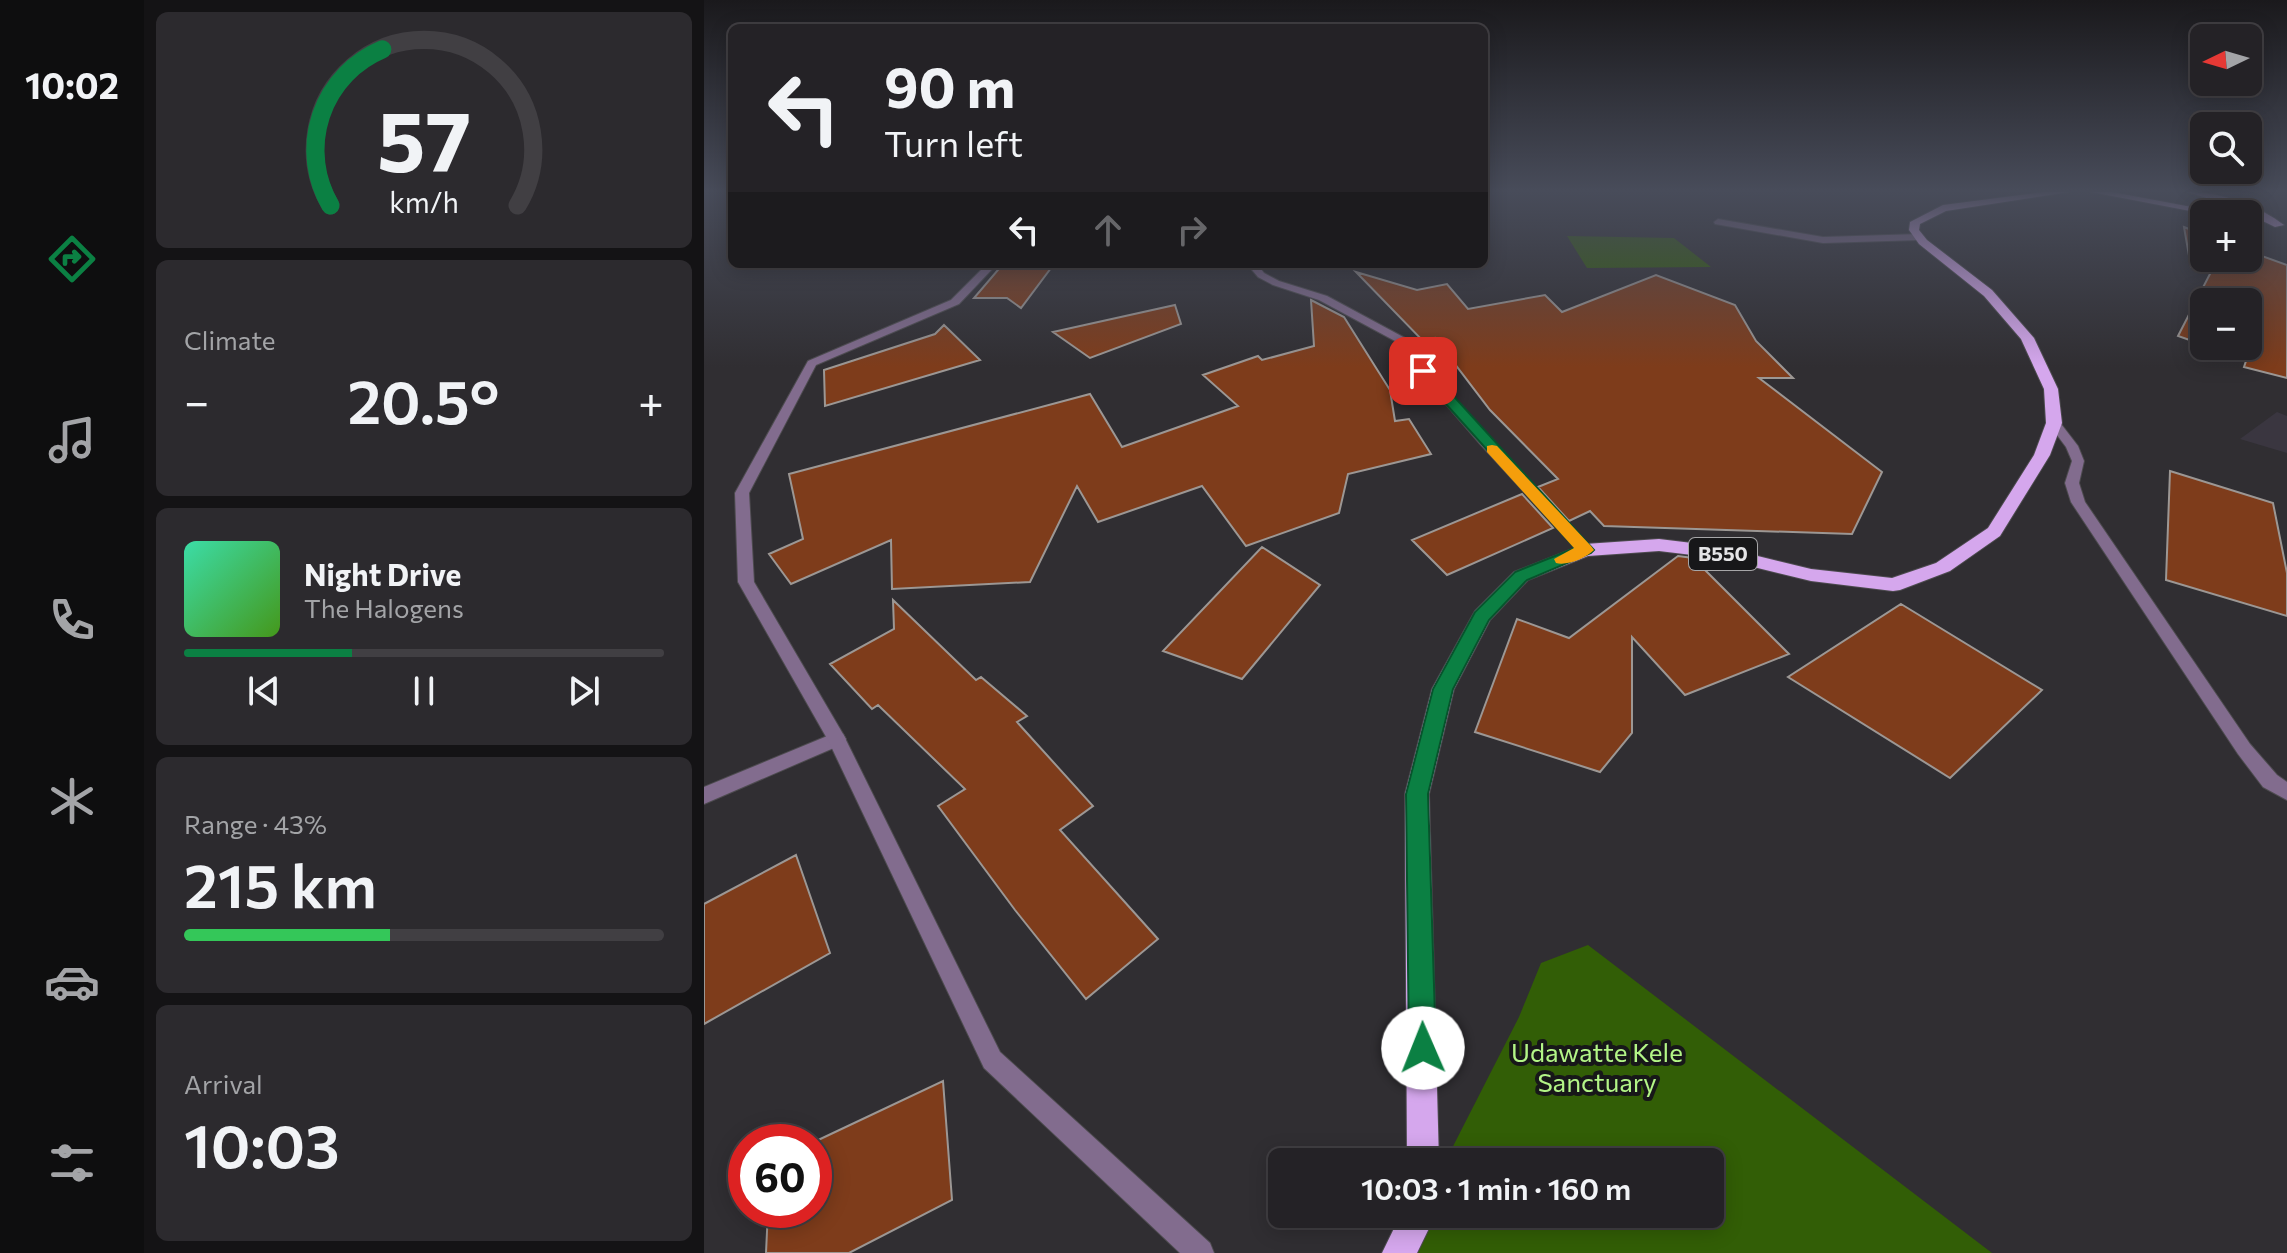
<!DOCTYPE html>
<meta charset="utf-8">
<style>
body{margin:0;font-family:Commissioner,sans-serif;background:#2c2a2e;color:#f1f3f6;height:100vh;display:flex;flex-direction:column;font-size:30px;white-space:nowrap}
*{box-sizing:border-box;margin:0}
p{font-size:26px;color:#a3a4a7}
.icon{flex:none;width:44px;height:44px;fill:none;stroke:currentColor;stroke-width:2;stroke-linecap:round;stroke-linejoin:round}
.map{position:relative;flex:1;overflow:hidden}
.side{display:flex;flex-direction:column;gap:12px;padding:12px;background:#141315;width:560px}
.side>*{flex:none}
.hud{position:absolute;left:24px;top:24px;width:760px;height:244px;border-radius:12px;box-shadow:0 4px 20px #0003,0 0 0 2px #413f43;background:#242226;color:#f1f3f6;overflow:hidden}
.needle{width:52px;rotate:265deg}
.fabs{position:absolute;left:1486px;top:24px;display:grid;gap:16px}
.fabs a{display:grid;place-items:center;width:72px;height:72px;border-radius:12px;background:#242226;box-shadow:0 4px 20px #0003,0 0 0 2px #413f43;font-size:40px}
.speed{position:absolute;left:24px;top:1124px;display:flex;gap:16px;font-size:40px;font-weight:700;text-align:center}
.speed>*{display:grid;place-content:center;width:104px;height:104px;border-radius:50%;background:#242226;box-shadow:0 4px 20px #0003,0 0 0 2px #413f43;line-height:1}
.speed .limit{border:12px solid #d22;background:#fff;color:#111}
.pin{position:absolute;display:grid;place-items:center;width:68px;height:68px;color:#fff;margin:-34px;border-radius:16px;box-shadow:0 4px 12px #0006}
.me{position:absolute;width:88px;margin:-44px;rotate:359deg;stroke-linejoin:round;filter:drop-shadow(0 0 6px #0008)}
.turn{display:flex;align-items:center;gap:28px;height:168px;padding:0 24px;font-size:36px}
.turn .icon{width:104px;height:104px;stroke-width:2.5}
.turn b{display:block;font-size:56px;line-height:68px}
.lanes{display:flex;align-items:center;height:76px;padding:0 24px;background:#0003;justify-content:center;gap:40px;direction:ltr}
.lanes .off{opacity:.35}
.big{font-size:60px;font-weight:600;line-height:1.1}
.side .tile{flex:1;display:flex;flex-direction:column;justify-content:center;gap:12px;min-width:0;padding:0 28px;border-radius:12px;background:#2c2a2e}
.side .dial{align-items:center;gap:0}
.dial svg{height:208px;overflow:visible;fill:none;stroke:#413f43;stroke-width:7;stroke-linecap:round;text-anchor:middle}
.dial text{fill:#f1f3f6;stroke:none}
.song{display:flex;align-items:center;gap:24px}
.cover{width:96px;height:96px;border-radius:12px;background:linear-gradient(135deg,hsl(160 70% 55%),hsl(100 70% 35%))}
.played{height:8px;border-radius:4px;background:linear-gradient(90deg,#0b8043 35%,#413f43 35%)}
.keys{display:flex;justify-content:space-around;direction:ltr}
.heat{display:flex;justify-content:space-between;align-items:center;font-size:44px;direction:ltr}
.charge{height:12px;border-radius:6px;background:linear-gradient(90deg,#34c759 43%,#413f43 0)}
.trip{position:absolute;left:564px;top:1148px;width:456px;height:80px;border-radius:12px;background:#242226;box-shadow:0 4px 20px #0003,0 0 0 2px #413f43;font-weight:600;line-height:80px;text-align:center}
main{display:flex;flex:1;min-height:0}
.tabs{display:flex;flex-direction:column;width:144px;justify-content:space-around;align-items:center;background:#0e0e0f;color:#a3a4a7}
.tabs .icon{width:56px;height:56px}
.tabs .selected{color:#0b8043}
.tabs b{font-size:36px;color:#f1f3f6}
.map>svg:first-child{display:block}
.built{fill:#3a3640}
.green{fill:#325e06}
.building{fill:#7e3c1b;stroke:#9c9794;stroke-width:2}
.lines{fill:none;stroke-linecap:round;stroke-linejoin:round}
.service-casing{stroke:#4d4b4f;stroke-width:2}
.minor-casing{stroke:#4d4b4f;stroke-width:2}
.primary-casing{stroke:#4d4b4f;stroke-width:2}
.service{fill:#826c8e;fill-rule:evenodd}
.minor{fill:#826c8e;fill-rule:evenodd}
.primary{fill:#d5a7ed;fill-rule:evenodd}
.route{fill:#0b8043;stroke:#07532c;stroke-width:2}
.slow{fill:#f59e0b}
.labels{text-anchor:middle;stroke-width:8;stroke-linejoin:round;paint-order:stroke}
.shield{fill:#171719;stroke:#a6a6a8;stroke-width:2}
.shield-label{font-size:20px;font-weight:bold;fill:#e4e4e6}
.near-park-label{font-size:26px;fill:#b3f587;stroke:#171719}
</style>
<main>
<nav class="tabs">
<b>10:02</b>
<svg class="icon selected" aria-label="directions" viewBox="0 0 24 24"><path d="M12 3l9 9-9 9-9-9zM9 14v-3h6M13 9l2 2-2 2"/></svg>
<svg class="icon" aria-label="music" viewBox="0 0 24 24"><path d="M9 18V5l10-2v13"/><circle cx="6" cy="18" r="3"/><circle cx="16" cy="16" r="3"/></svg>
<svg class="icon" aria-label="phone" viewBox="0 0 24 24"><path d="M5 4h4l2 5-3 2q2 4 5 5l2-3 5 2v4C11 20 4 13 5 4z"/></svg>
<svg class="icon" aria-label="climate" viewBox="0 0 24 24"><path d="M12 3v18M4 7l16 10M4 17L20 7"/></svg>
<svg class="icon" aria-label="car" viewBox="0 0 24 24"><path d="M5 17H2v-5l4-1 3-4h7l3 4 3 1v5h-3M9 17h6M6 11h13"/><circle cx="7" cy="17" r="2"/><circle cx="17" cy="17" r="2"/></svg>
<svg class="icon" aria-label="filters" viewBox="0 0 24 24"><path d="M4 7h16M4 17h16"/><circle cx="9" cy="7" r="2"/><circle cx="15" cy="17" r="2"/></svg>
</nav>
<section class="side">
<div class="tile dial"><svg viewBox="0 0 100 80">
<path d="M14 69A42 42 0 1 1 86 69"/>
<path d="M14 69A42 42 0 0 1 34 9" stroke="#0b8043"/>
<text x="50" y="56" font-size="32" font-weight="700">57</text>
<text x="50" y="72" font-size="11">km/h</text>
</svg></div>
<div class="tile"><p>Climate</p>
<div class="heat"><a>−</a><b class="big">20.5°</b><a>+</a></div>
</div>
<div class="tile">
<div class="song"><i class="cover"></i><div><b>Night Drive</b><p>The Halogens</p></div></div>
<div class="played"></div>
<div class="keys"><svg class="icon" aria-label="previous" viewBox="0 0 24 24"><path d="M18 5L8 12l10 7zM5 5v14"/></svg><svg class="icon" aria-label="pause" viewBox="0 0 24 24"><path d="M8 5v14M16 5v14"/></svg><svg class="icon" aria-label="next" viewBox="0 0 24 24"><path d="M6 5l10 7-10 7zM19 5v14"/></svg></div>
</div>
<div class="tile"><p>Range · 43%</p><b class="big">215 km</b><div class="charge"></div></div>
<div class="tile"><p>Arrival</p><b class="big">10:03</b></div>
</section>
<div class="map">
<svg width="1583" height="1253" viewBox="0 0 1583 1253">
<rect width="100%" height="100%" fill="#302e32"/>
<path class="built" d="M1573,412L1583,416V453L1536,439Z"/>
<path class="green" d="M863,236L970,238L1007,267L883,268Z
M884,945L1288,1253H695L715,1214H1006V1162H741L815,1017L837,963Z"/>
<path class="building" d="M1480,227L1500,235V258H1544V251L1583,265V378L1540,367L1542,361L1503,346H1544V302H1500V345L1474,336L1507,272L1487,267Z
M299,264H350L317,308L303,298H270Z
M652,272L713,290L743,284L764,309L841,295L858,312L952,275L1031,305L1052,341L1089,378H1055L1178,472L1148,534L900,526L886,511L865,521L834,487L854,479L786,410L731,338L719,341Z
M607,300L640,317L686,390L691,421L705,419L727,454L644,474L635,513L542,546L498,486L394,522L373,486L326,582L188,589L187,540L87,584L65,554L99,539L85,474L386,394L418,447L534,406L499,375L554,356L558,360L610,346Z
M471,305L477,324L386,358L349,332Z
M240,325L276,360L121,406L120,370L231,334Z
M1466,471L1569,503L1583,573V616L1462,580Z
M818,494L849,528L743,575L708,540Z
M558,547L616,585L538,679L459,651Z
M974,556L989,558L1085,654L981,695L928,637V733L896,772L771,732L813,619L865,638Z
M189,600L272,680L277,677L323,716L313,722L389,806L356,830L454,939L382,999L311,910L234,806L261,789L174,705L168,709L126,664L190,629Z
M1197,604L1338,690L1246,778L1084,677Z
M92,855L126,953L0,1024V904Z
M239,1081L248,1200L145,1253H62L64,1210H110V1142Z"/>
<g class="lines">
<defs>
<path id="service" d="M1014,219L1119,237L1216,234L1220,237L1216,240L1119,243L1011,224L1010,222Z
M543,264H553L560,273L575,281L623,296L701,338L723,369L785,439L886,547L888,550L886,553H876L777,445L715,373L693,342L615,300L569,285L554,277Z
M1350,419L1354,420L1374,446L1380,461L1375,483L1381,502L1546,744L1573,775L1583,782V800L1559,787L1534,754L1367,502L1361,483L1368,461L1362,447L1344,423Z
M133,732L139,734L142,739L139,744L0,804V787Z"/>
<path id="minor" d="M283,264H293L255,304L112,365L45,493L50,582L139,734L296,1052L506,1243L510,1253H476L280,1068L125,742L34,582L31,493L104,361L247,300Z"/>
<path id="primary" d="M1339,192H1365L1242,211L1216,224L1215,230L1223,240L1288,290L1330,338L1354,389L1358,423L1346,455L1296,536L1246,571L1196,590L1189,591L1107,581L1013,558L955,551L884,556L824,580L786,620L750,689L725,794L735,1162H703L701,794L728,689L771,611L810,572L881,544L955,539L1013,546L1107,569L1188,578L1232,563L1284,528L1330,455L1342,423L1340,389L1317,339L1280,296L1215,244L1205,230L1206,222L1239,205Z
M1387,192H1408L1525,214H1502Z
M1483,192C1514,191 1556,206 1580,225L1571,227L1528,206Z
M697,1214H732L713,1253H678Z"/>
</defs>
<use href="#service" class="service-casing"/>
<use href="#minor" class="minor-casing"/>
<use href="#primary" class="primary-casing"/>
<use href="#service" class="service"/>
<use href="#minor" class="minor"/>
<use href="#primary" class="primary"/>
</g>
<linearGradient id="sky" x2="0" y2="1"><stop stop-color="#1a191c"/><stop offset="0.52" stop-color="#484c5a"/><stop offset="1" stop-color="#484c5a" stop-opacity="0"/></linearGradient>
<rect width="1583" height="367" fill="url(#sky)"/>
<path class="route" d="M715,368H724L890,550L887,553L823,580L785,620L749,689L724,794L732,1048L728,1058L719,1062L709,1058L705,1048L702,794L729,689L771,612L811,572L871,548L715,374Z"/>
<path class="slow" d="M788,445L793,446L887,546L890,550C882,558 863,566 852,563L850,559L870,548L783,452V446Z"/>
<g class="labels">
<rect class="shield" x="985" y="538" width="68" height="32" rx="6"/>
<g class="shield-label">
<text x="1019" y="561">B550</text>
</g>
<g class="near-park-label">
<text x="893" y="1062">Udawatte Kele<tspan x="893" dy="30">Sanctuary</tspan></text>
</g>
</g>
</svg>
<div class="fabs">
<a><svg class="needle" viewBox="-14 -14 28 28"><path d="M0-13l5 13h-10z" fill="#e53935"/><path d="M0 13l5-13h-10z" fill="#a3a4a7"/></svg></a>
<a><svg class="icon" aria-label="search" viewBox="0 0 24 24"><circle cx="10" cy="10" r="6"/><path d="M15 15l6 6"/></svg></a>
<a>+</a>
<a>−</a>
</div>
<div class="speed"><div class="limit">60</div></div>
<div class="pin" style="left:719px;top:371px;background:#d93025"><svg class="icon" aria-label="arrive" viewBox="0 0 24 24"><path d="M6 21V4h12l-3 4 3 4H6"/></svg></div>
<svg class="me" style="left:719px;top:1048px" viewBox="-20 -20 40 40"><circle r="19" fill="#fff"/><path d="M0-13L10 11 0 6-10 11z" fill="#0b8043"/></svg>
<div class="trip">10:03 · 1 min · 160 m</div>
<div class="hud">
<div class="turn"><svg class="icon" aria-label="left" viewBox="0 0 24 24"><path d="M17 20v-9H6M10 6l-5 5 5 5"/></svg><div><b>90 m</b>Turn left</div></div>
<div class="lanes"><svg class="icon" aria-label="left" viewBox="0 0 24 24"><path d="M17 20v-9H6M10 6l-5 5 5 5"/></svg><svg class="icon off" aria-label="ahead" viewBox="0 0 24 24"><path d="M12 20V5M6 11l6-6 6 6"/></svg><svg class="icon off" aria-label="right" viewBox="0 0 24 24"><path d="M7 20v-9h11M14 6l5 5-5 5"/></svg></div>
</div>
</div>
</main>
